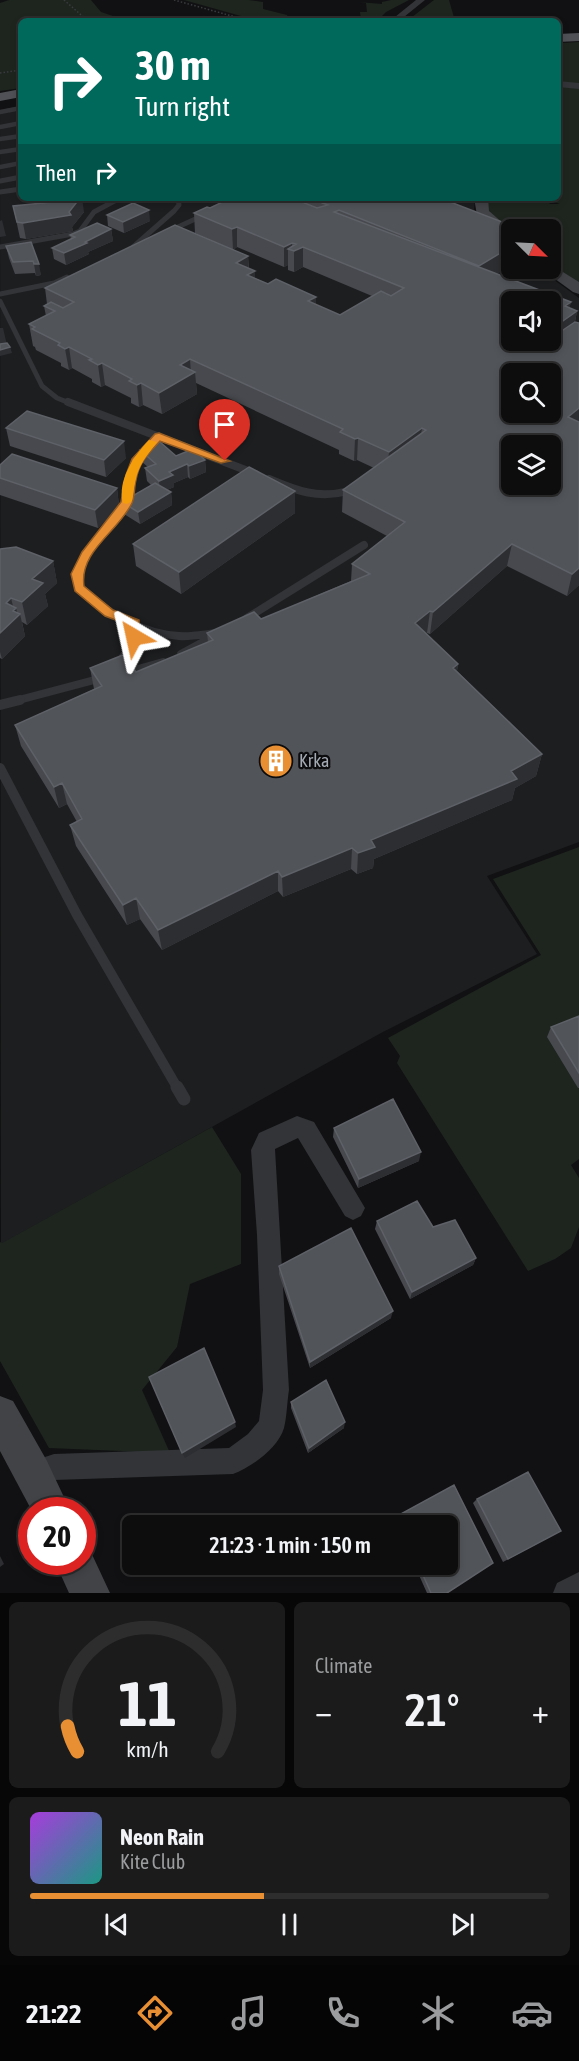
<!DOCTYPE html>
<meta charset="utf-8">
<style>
body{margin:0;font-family:"Asap Condensed",sans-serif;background:#1b1b1c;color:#f1f3f6;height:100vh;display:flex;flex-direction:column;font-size:22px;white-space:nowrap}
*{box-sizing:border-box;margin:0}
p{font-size:20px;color:#9a9c9e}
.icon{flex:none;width:33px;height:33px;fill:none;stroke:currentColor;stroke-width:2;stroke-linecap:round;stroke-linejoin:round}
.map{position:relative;height:1593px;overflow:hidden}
.details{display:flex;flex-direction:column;gap:9px;padding:9px;background:#070708;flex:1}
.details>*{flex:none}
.guide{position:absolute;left:18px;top:18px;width:543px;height:183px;border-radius:9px;box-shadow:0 3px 9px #0003,0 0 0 2px #2d2d2e;background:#00695c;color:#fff;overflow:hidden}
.needle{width:39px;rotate:114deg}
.tools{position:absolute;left:501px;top:219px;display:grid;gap:12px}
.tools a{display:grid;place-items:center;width:60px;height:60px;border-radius:9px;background:#0d0d0e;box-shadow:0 3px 9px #0003,0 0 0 2px #2d2d2e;font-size:30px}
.speed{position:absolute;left:18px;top:1497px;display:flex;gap:12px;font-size:30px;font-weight:700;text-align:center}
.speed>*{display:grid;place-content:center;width:78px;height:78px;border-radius:50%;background:#0d0d0e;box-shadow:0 3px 9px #0003,0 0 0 2px #2d2d2e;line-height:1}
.speed .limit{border:9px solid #d22;background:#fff;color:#111}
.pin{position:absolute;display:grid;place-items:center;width:51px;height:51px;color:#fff;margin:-62px -26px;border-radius:50% 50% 50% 0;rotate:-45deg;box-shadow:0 0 6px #0007}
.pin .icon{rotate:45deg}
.me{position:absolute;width:66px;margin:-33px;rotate:324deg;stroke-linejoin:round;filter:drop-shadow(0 0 4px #0008)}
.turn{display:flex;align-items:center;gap:21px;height:126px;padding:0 18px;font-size:27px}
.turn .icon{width:78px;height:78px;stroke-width:2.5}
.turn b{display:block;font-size:42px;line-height:51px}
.then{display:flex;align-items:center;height:57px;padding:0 18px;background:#0003;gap:12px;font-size:22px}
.big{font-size:45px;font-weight:600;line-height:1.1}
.details .widget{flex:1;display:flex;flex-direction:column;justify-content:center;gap:9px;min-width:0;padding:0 21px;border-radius:9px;background:#1b1b1c}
.details .dial{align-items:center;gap:0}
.dial svg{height:156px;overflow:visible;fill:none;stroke:#2d2d2e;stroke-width:7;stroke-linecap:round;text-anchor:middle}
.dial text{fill:#f1f3f6;stroke:none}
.song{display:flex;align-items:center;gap:18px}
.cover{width:72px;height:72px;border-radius:9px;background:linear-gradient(135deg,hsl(280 70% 55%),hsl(170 70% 35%))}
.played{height:6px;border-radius:3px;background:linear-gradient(90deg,#e88f34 45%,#2d2d2e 45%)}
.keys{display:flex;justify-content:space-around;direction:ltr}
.heat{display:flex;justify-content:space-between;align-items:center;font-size:33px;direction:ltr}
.details .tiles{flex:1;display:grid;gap:9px;grid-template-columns:1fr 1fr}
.widget:last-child{grid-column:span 2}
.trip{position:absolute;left:122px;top:1515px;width:336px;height:60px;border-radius:9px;background:#0d0d0e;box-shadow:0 3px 9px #0003,0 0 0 2px #2d2d2e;font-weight:600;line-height:60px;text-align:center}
.menu{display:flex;height:96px;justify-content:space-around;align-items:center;background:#050506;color:#9a9c9e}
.menu .icon{width:42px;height:42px}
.menu .selected{color:#e88f34}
.menu b{font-size:27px;color:#f1f3f6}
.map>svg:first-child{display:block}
.built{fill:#1d1e20;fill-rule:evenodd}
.green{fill:#1e251e}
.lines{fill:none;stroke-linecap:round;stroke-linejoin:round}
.path{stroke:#393b3e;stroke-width:1.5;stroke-dasharray:1.5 2;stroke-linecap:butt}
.lane-far4{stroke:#323437;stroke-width:4.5}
.lane-far3{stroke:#323437;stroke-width:5}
.lane-far2{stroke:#323437;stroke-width:8}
.lane-far1{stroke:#323437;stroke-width:10}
.lane{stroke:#323437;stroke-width:13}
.street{fill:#323437;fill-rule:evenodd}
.secondary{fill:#414347;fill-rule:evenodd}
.primary{fill:#4f5156;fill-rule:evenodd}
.wall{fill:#47494e}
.shaded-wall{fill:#2d2e32}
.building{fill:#515459;stroke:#5e6167;stroke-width:1.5;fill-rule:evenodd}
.route{fill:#e88f34;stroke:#975d22;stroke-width:1.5}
.slow{fill:#f59e0b}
.labels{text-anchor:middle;stroke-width:4.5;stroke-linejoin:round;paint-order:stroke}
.poi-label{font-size:18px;fill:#a3aab3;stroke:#0c0c0e;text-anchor:start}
</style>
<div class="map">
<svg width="579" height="1593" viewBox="0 0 579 1593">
<rect width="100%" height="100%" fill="#111113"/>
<path class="built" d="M21,106V198H475L474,209L479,219L511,246L512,268L539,269L579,298V842L487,876L537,954L381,1033L1,1244L0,110ZM512,302H550V340H512ZM512,374H550V412H512ZM512,446H550V484H512Z"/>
<path class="green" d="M9,0H91L101,12L128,21H21V88L0,91V3Z
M184,0H248L263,2V9L287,15L289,21H259Z
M391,0H409L386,12L377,21L361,20L360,12H367L366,3L358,2L382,4V2Z
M434,0H449L455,21H407Z
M579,42V85L558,83L562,43Z
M558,85L579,87V284L551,266L550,230H512L487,211V198H536L551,204H560L543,198H558Z
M579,847V1159L571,1165L579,1178V1227L571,1248L555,1259L528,1271L397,1063L400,1056L388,1038L541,955L493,879Z
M212,1127L241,1174V1264L190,1284L177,1347L142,1390L170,1453L49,1448L0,1361V1242L2,1243Z"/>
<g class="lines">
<path class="path" d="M64,0L88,21
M174,0L250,21
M0,73L21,70"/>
<path class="lane-far4" d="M0,112L21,108
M0,127L21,123
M0,139L21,136
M0,152L21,149
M0,167L21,163"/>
<path class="lane-far3" d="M0,181L21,177
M0,192L21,189
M167,232L204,215
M0,247L73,234L80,231L94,212L120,198
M133,247L174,211L179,205L178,198
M0,294L54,283L67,277
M0,301L42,386L57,398L72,404"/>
<path class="lane-far2" d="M68,402L256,474
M159,437L137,459L131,475L127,502L86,555L77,574L79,588C106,612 142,634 179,636C192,637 205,634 217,633
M269,479C297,491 318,499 349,491
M247,618L364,545
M181,654L216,635
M116,666L130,647L135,623
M124,673L163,662
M15,701L102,678"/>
<path class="lane-far1" d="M0,705L20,700
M0,768L77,915L178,1089"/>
<path class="lane" d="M177,1087L184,1099"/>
<path class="street" d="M416,0H425L399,21H390Z
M558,81L579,83V89L558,87Z
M297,1116L314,1122L365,1208L361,1216L353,1220L345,1216L298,1138L275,1149L289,1390C287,1402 287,1416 284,1428C278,1448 252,1467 233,1474L54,1480L34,1487L24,1484L21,1474L24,1464L54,1454L229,1448L248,1434L259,1421L263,1390L257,1235L251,1150L259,1133Z
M579,1572V1593H553L557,1583Z"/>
<path class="secondary" d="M474,198H488L489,211L512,231V244L507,243L477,215Z
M550,264L579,282V294L573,292L540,268H550Z
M0,1396L13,1401L47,1461L70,1510L32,1511L0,1451Z
M82,1545L89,1548L110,1593H69L55,1562H82Z"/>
<path class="primary" d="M579,33V41L558,42V34Z
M21,89V97L0,101V93Z"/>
</g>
<path class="wall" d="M231,198H463V199L454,204L512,264L496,274L571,302L569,308L577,311L575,322L579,323V585L567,596L507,566L430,634L427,633H426L458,664L457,671L542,754L536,776L515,788L512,800L374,859L373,868L357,874L351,869L283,897L278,891L162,950L140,919L127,925L76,846L70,825L77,822L67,804L59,808L21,746L15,725L94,689L90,668L136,672L208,642L207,633L261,619L351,581L352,564L387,536L342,512L343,490L374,468L357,460L354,461L339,454V450L196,383L197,394L162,414L143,405L139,407L131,403V398L105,385L101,387L92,382V379L72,368L69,370L61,366V363L36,350L35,347L33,346L29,324L46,316L44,306L47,304L45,288L248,256L249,268L255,271V278L268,284L316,297V305L340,315L372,296L303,267L294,272L288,270V265L284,267L237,247L233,250L195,233L194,213L210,208Z
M13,206L84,212L72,227L73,231L26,239L20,238Z
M107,215L150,221L124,233L108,226Z
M111,229L113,241L88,252L89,254L66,265L54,259L52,248L71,239L70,235Z
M31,242L41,275L36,276L35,273L15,274L9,258L6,246Z
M6,428L126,458L106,477L10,446Z
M140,450L176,456L205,460L206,472L190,479L188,477L174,483V487L167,490L171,492L172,505L140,524L124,514L122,502L151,485L147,481L145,468L148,467L142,462Z
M0,465L117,488L119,506L98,528L0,495Z
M295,491V513L181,594L136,566L133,544Z
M0,549L53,561L57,583L45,594L48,606L27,625L22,622L25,636L2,659L0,658Z
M579,1016V1088H578L547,1037L551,1027Z
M334,1128L419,1161L358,1188L333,1137Z
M377,1221L476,1258L473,1265L410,1299L375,1229Z
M279,1266L391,1318L310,1368L279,1274Z
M291,1402L344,1428L308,1453L291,1408Z
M454,1485L493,1563L447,1593H427L414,1564H447V1526H397L395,1520L397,1516Z
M477,1499L561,1531L503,1562L473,1503Z"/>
<path class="shaded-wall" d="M80,198H82L84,212L72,227L73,231L26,239L23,223L69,212Z
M433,198H463V199L431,216Z
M149,210L150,221L124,233L123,222Z
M2,220L6,236L0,237V221Z
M237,227V247L233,250L232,229Z
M111,229L113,241L88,252L89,254L66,265L64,253L85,242Z
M292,243V250L288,249V265L284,267V247Z
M512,246V264L477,286L479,266Z
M303,247V267L294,272V251Z
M248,256L249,274L255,271V292L236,263Z
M34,264H39L41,275L36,276Z
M316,297V318L308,301Z
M571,302L567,318L577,311L573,332L550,340V330L565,306Z
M0,328H3L7,345L0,346Z
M10,347L12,353L0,356V350Z
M69,347L72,368L69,370L65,349Z
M190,359L191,374L195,372L197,394L162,414L159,393L180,365Z
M102,363L105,385L101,387L98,365Z
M141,383L143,405L139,407L137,385Z
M579,408V426L568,417Z
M422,428L419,450L387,474L389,452Z
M358,438L357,460L354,461L355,439Z
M124,441L126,458L106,477L104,460Z
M205,460L206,472L190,479L189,466Z
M187,464L188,477L174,483V487L160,493L159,481L169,472Z
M117,488L119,506L98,528L95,510Z
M295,491V513L181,594L179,572Z
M171,492L172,505L140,524L138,512Z
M512,544L507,566L430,634L433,612Z
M53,561L57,583L45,594L48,606L27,625L22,602L32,579Z
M579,568V585L567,596L572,574Z
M11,598L14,610L16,608L18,615L20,614L25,636L2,659L0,652V633L6,603Z
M430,611L427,633L413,645L415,623Z
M458,664L454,687L453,668Z
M542,754L536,776L515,788L512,800L374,859L373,868L357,874L358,853L371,840L511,771Z
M62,783L67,804L59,808L54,787Z
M352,848L351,869L283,897L282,877Z
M278,871V891L162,950L158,930Z
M136,898L140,919L127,925L123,905Z
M421,1152L419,1161L358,1188L359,1179Z
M476,1258L473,1265L410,1299L412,1292Z
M393,1311L391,1318L310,1368V1362Z
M235,1422L236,1427L185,1458L182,1453Z
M345,1422L344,1428L308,1453L309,1448Z
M0,1556L4,1564L0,1567Z"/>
<path class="building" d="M56,198H80L69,212L71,215L23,223L17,222L13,206L53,202Z
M231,198H292L317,208L328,205L309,198H440L510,225L515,230H512V246L479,266L339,210L334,212L571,302L565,306L577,311L550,330V302H512V340H550V339L575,322L579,323V408L568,417L579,422V568L572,574L512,544L433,612L430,611L415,623L458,664L453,668L542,754L511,771L517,779L371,840L375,847L358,853L352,848L282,877L278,871L158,930L136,898L123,905L70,825L82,819L62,783L54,787L15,725L102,686L90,668L123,655L136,672L213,640L207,633L254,612L261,619L370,574L352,564L405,522L343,490L426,430L422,428L389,452L358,438L355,439L340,432L343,429L190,359L180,365L195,372L159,393L141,383L137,385L129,381L132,379L102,363L98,365L89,360L92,359L69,347L65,349L58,345L60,343L32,329L35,327L29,324L55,311L44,306L51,302L63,308L74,302L45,288L175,225L248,256L236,263L255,271L247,275L268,284L276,279L316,297L308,301L340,315L381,291L391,296L404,288L303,247L294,251L288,249L296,244L292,243L284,247L237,227L232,229L194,213L207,207L210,208ZM512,374H550V412H512ZM512,446H550V484H512Z
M133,203L149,210L123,222L107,215Z
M97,223L111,229L85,242L87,243L64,253L52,248L75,237L70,235Z
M31,242L39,264H34L33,261L13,262L6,246Z
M7,343L10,347L0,350V344Z
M27,411L124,441L104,460L6,428Z
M160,442L176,456L193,449L205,460L189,466L187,464L169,472L173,475L159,481L145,468L156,464L140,450Z
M12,454L117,488L95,510L0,478V465Z
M249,467L295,491L179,572L133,544Z
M155,483L171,492L138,512L122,502Z
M16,547L53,561L32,579L43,583L22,602L11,598L6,603L16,608L13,611L20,614L0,633V549Z
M579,1016V1073L551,1027Z
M393,1099L421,1152L359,1179L334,1128Z
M417,1201L433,1227L455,1220L476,1258L412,1292L377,1221Z
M351,1228L393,1311L310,1362L279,1266Z
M204,1348L235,1422L182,1453L149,1377Z
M326,1380L345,1422L309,1448L291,1402Z
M528,1472L561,1531L508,1559L477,1499Z
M454,1485L493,1563L447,1593H431L418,1564H447V1526H401L397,1516Z"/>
<path class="route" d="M159,433L230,461L221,463L160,441C149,453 139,462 136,480C134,487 135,496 132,503C118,532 79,551 84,586L113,610L139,620L140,637L134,641L128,637L129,625L105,616L75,591L71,574L82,552L121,502L126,475L132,459L155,434Z"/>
<path class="slow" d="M149,440L157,442C138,467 137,469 132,501L127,504L123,503C117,480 134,456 149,440Z"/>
<defs>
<symbol id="building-disc" viewBox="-11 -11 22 22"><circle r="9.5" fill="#e88f34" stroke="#0c0c0e"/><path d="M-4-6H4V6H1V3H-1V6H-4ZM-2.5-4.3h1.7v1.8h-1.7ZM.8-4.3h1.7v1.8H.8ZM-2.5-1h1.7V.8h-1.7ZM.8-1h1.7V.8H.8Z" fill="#fff"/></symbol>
</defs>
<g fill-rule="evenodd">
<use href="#building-disc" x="257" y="742" width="38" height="38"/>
</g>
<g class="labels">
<g class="poi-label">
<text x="299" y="767">Krka</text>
</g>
</g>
</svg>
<div class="tools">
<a><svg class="needle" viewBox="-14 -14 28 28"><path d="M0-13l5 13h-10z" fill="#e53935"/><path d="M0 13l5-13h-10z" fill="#9a9c9e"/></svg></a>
<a><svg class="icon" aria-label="sound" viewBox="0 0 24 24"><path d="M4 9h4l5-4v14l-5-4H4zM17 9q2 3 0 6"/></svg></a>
<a><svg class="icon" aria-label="search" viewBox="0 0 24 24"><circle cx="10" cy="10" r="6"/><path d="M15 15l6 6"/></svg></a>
<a><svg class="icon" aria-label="layers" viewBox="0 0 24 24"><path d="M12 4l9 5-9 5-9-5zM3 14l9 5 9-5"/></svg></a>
</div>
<div class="speed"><div class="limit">20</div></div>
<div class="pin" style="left:225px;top:461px;background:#d93025"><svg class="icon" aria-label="arrive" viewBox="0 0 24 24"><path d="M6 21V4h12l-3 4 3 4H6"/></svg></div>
<svg class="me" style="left:134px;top:637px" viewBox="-20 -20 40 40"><path d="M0-17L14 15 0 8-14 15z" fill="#e88f34" stroke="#fff" stroke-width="4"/></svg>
<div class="trip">21:23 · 1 min · 150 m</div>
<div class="guide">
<div class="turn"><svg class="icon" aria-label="right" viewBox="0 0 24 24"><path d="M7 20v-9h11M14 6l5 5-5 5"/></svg><div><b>30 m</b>Turn right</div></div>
<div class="then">Then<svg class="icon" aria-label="right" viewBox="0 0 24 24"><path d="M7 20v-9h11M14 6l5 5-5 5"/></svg></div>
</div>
</div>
<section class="details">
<div class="tiles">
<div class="widget dial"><svg viewBox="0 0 100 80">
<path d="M14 69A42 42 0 1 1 86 69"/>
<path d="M14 69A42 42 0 0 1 9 56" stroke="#e88f34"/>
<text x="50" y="56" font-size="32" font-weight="700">11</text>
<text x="50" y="72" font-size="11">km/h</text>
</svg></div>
<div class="widget"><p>Climate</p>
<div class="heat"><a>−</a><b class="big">21°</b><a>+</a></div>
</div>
<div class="widget">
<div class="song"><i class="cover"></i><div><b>Neon Rain</b><p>Kite Club</p></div></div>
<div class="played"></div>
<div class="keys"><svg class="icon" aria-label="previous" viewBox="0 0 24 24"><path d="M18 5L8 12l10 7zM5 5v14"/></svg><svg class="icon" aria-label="pause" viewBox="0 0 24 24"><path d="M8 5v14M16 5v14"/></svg><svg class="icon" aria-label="next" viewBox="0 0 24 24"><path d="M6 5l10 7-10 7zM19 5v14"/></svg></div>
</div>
</div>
</section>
<nav class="menu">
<b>21:22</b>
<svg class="icon selected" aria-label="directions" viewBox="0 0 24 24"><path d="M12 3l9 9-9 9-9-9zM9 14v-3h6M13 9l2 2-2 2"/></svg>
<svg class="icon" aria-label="music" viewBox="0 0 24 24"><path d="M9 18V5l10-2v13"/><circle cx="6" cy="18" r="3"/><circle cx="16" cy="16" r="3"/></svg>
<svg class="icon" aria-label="phone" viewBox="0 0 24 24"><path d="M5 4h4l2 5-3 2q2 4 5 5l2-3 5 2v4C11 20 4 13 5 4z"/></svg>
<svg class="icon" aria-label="climate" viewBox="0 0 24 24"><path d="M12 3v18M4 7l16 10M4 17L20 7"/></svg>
<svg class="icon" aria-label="car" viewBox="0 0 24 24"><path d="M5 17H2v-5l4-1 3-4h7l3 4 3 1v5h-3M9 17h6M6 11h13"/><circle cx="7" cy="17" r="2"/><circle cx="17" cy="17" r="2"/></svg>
</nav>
